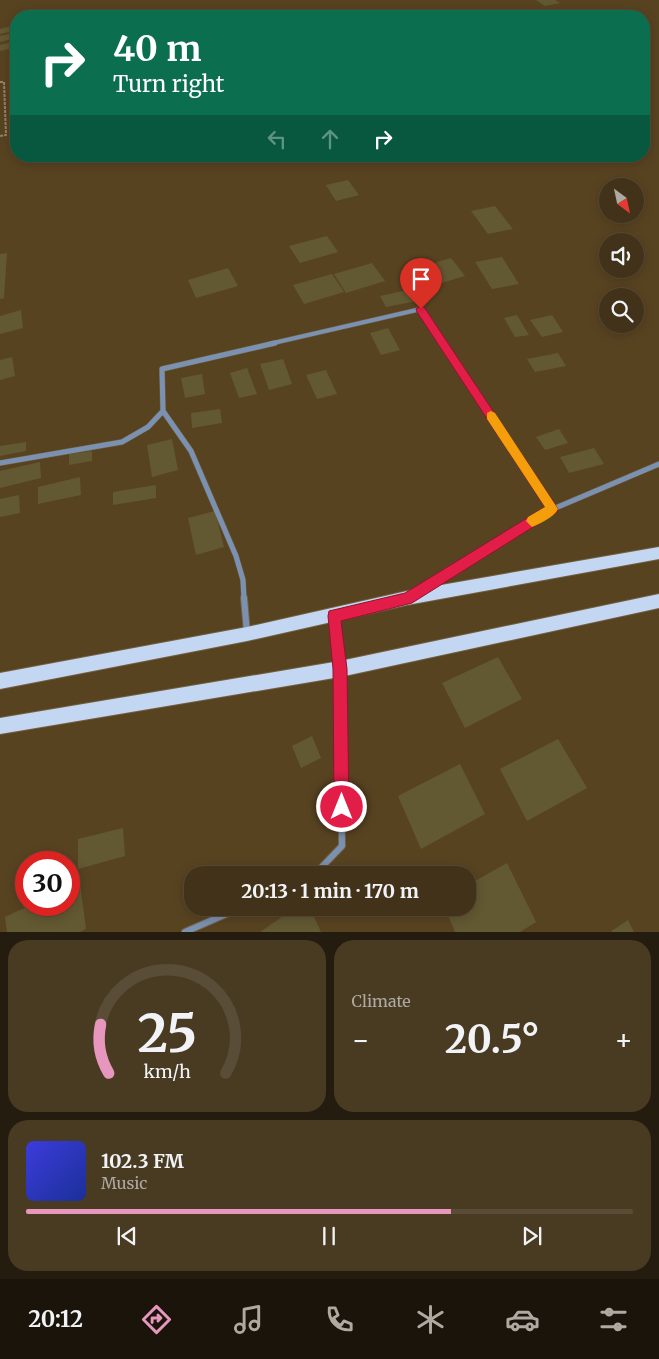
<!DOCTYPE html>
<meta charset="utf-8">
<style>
body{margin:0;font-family:Merriweather,serif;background:#493a22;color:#f1f3f6;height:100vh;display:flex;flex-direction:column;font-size:19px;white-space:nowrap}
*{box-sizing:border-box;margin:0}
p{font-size:16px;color:#aeaaa2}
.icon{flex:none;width:28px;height:28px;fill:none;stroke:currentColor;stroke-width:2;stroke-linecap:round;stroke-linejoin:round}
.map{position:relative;height:932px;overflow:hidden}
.details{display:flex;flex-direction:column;gap:8px;padding:8px;background:#241c0e;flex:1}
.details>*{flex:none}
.guide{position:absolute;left:10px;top:10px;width:640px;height:152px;border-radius:20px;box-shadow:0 2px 12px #0003,0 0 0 1px #5a4d38;background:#0b6e4f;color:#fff;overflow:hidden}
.needle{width:32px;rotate:147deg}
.controls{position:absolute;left:599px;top:178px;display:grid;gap:10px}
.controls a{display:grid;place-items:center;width:45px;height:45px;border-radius:50%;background:#423219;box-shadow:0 2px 12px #0003,0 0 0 1px #5a4d38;font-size:25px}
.speed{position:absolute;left:15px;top:851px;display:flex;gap:10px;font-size:25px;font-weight:700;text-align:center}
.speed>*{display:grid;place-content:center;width:65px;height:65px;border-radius:50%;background:#423219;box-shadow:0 2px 12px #0003,0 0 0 1px #5a4d38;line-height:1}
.speed .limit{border:8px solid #d22;background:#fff;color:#111}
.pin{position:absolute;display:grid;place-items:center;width:42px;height:42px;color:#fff;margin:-51px -21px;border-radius:50% 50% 50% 0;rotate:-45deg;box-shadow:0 0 5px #0007}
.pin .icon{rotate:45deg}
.me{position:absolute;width:55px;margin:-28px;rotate:0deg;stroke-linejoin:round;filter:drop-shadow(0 0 4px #0008)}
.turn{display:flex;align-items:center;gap:18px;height:105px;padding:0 20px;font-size:22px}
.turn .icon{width:65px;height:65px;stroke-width:2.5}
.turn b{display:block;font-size:35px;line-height:42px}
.lanes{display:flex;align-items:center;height:48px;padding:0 20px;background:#0003;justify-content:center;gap:25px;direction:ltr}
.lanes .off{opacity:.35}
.big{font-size:38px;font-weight:700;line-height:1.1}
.details .widget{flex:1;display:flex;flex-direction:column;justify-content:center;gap:8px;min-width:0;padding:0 18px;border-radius:20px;background:#493a22}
.details .dial{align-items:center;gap:0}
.dial svg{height:130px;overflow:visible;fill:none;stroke:#5a4d38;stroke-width:7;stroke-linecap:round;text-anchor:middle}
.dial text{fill:#f1f3f6;stroke:none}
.song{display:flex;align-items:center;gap:15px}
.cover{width:60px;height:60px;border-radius:8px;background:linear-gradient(135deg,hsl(240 70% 55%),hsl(230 70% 35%))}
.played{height:5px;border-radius:2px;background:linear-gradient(90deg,#e797bd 70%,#5a4d38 70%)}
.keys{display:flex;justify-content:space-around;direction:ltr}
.heat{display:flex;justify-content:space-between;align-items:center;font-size:28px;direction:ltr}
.details .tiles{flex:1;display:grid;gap:8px;grid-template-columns:1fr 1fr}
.widget:last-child{grid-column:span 2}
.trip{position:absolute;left:184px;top:866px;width:292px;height:50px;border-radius:20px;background:#423219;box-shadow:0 2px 12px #0003,0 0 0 1px #5a4d38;font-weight:700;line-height:50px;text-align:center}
.menu{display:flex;height:80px;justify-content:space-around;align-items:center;background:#1a140a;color:#aeaaa2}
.menu .icon{width:35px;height:35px}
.menu .on{color:#e797bd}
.menu b{font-size:22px;color:#f1f3f6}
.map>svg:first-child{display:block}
.building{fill:#625932}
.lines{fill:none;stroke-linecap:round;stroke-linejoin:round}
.street-far2-casing{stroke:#736041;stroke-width:5}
.street-far1-casing{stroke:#736041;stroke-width:6}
.street-casing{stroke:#736041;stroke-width:8}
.primary-casing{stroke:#736041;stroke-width:2}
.path{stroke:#958368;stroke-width:2;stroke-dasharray:3 1;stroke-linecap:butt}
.street-far2{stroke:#7a91b2;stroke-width:4}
.street-far1{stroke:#7a91b2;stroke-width:5}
.street{stroke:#7a91b2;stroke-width:6}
.primary{fill:#c4d7f2;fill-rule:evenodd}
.route{fill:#e11d48;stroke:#92132f}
.slow{fill:#f59e0b}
</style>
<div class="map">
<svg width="659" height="932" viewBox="0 0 659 932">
<rect width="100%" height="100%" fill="#584321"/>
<path class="building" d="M536,0H555L560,3L545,6Z
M11,26L14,31L0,34V29Z
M13,33L16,38L0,42V36Z
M16,41V47L0,51V45Z
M348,180L359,195L336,201L326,185Z
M495,206L513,229L488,234L471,211Z
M327,236L338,252L300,263L289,246Z
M7,253L4,298L0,299V254Z
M502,257L519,284L492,289L475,262Z
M451,258L465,276L428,287L414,269Z
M372,263L385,281L346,293L334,274Z
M228,268L238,286L196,298L188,280Z
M332,274L344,292L304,304L293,285Z
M412,289L417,301L386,307L380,296Z
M21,310L23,328L0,334V316Z
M517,315L529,335L515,337L504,318Z
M552,315L563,332L542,337L530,320Z
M388,328L400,350L381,355L370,333Z
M558,353L566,366L535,372L527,359Z
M12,357L15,376L0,380V360Z
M283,359L292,384L269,390L260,364Z
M247,368L257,394L239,398L230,373Z
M326,370L337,394L317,399L306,375Z
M202,374L205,394L185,398L181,378Z
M220,409L222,423L192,428L191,413Z
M559,429L568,443L545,450L536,437Z
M172,439L178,470L152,477L147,445Z
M26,442V451L0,456V446Z
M594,448L604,464L569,473L560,457Z
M92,451V461L69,465V454Z
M40,462L41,478L0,488V471Z
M80,477L81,495L38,504V487Z
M156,485V498L113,505V492Z
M19,495L20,513L0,517V499Z
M215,511L224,547L196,555L188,518Z
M498,657L522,699L465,728L442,683Z
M312,736L321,758L301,768L292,746Z
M558,739L587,788L527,821L500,769Z
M460,764L485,814L421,849L398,796Z
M123,828L125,856L78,869V839Z
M507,863L536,922L520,932H455L445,908H468V885Z
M80,883L86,929L80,932H7L5,917L31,905H69V888Z
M295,908H310L321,932H260Z
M628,920L634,932H610Z"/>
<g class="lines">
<defs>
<path id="street-far2" d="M269,344L421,309L444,344"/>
<path id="street-far1" d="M443,343L553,509
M163,411L162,369L275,343
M0,463L122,442L148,427L163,411L191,451L236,556L243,580L244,599
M419,591L553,509L659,464"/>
<path id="street" d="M244,598L247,633
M314,875L342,846L340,669L334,616
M185,932L240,908"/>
<path id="primary" d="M659,547V559L407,605L247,641L0,689V673L247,627L407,591Z
M659,594V608L340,677L0,734V718L340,661Z"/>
</defs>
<use href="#street-far2" class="street-far2-casing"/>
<use href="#street-far1" class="street-far1-casing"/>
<use href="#street" class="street-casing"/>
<use href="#primary" class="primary-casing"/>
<path class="path" d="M0,82H4L6,135L0,136"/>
<use href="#street-far2" class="street-far2"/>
<use href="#street-far1" class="street-far1"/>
<use href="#street" class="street"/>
<use href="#primary" class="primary"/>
</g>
<path class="route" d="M421,306L424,307L558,509L557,512L412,603L341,621L347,669L349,807L347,812L342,814L336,812L334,807L333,669L328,616L329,611L405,593L545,507L417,312L416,309Z"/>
<path class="slow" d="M491,411L495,413L558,509C554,517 541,523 532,527L526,521L528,517L545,507L487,419V413Z"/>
</svg>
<div class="controls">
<a><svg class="needle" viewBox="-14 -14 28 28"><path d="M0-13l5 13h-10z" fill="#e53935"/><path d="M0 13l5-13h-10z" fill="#aeaaa2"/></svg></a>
<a><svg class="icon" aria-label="sound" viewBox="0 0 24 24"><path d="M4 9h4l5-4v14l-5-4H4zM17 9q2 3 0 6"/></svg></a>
<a><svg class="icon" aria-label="search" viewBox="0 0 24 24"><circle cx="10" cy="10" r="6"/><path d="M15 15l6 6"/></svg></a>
</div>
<div class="speed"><div class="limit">30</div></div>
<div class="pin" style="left:421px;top:309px;background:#d93025"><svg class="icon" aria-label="arrive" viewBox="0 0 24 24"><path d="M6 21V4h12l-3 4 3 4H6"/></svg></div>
<svg class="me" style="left:342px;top:807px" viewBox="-20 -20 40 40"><circle r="17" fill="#e11d48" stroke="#fff" stroke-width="3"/><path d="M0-11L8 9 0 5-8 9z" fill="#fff"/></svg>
<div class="trip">20:13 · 1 min · 170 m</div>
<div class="guide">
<div class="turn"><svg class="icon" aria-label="right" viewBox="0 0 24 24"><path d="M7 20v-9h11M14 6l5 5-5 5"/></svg><div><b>40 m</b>Turn right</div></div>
<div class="lanes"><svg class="icon off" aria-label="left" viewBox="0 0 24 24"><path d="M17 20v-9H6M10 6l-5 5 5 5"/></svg><svg class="icon off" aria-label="ahead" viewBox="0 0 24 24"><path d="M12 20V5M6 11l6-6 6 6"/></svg><svg class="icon" aria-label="right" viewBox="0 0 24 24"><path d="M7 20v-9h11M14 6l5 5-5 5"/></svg></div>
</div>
</div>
<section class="details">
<div class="tiles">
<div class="widget dial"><svg viewBox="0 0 100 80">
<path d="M14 69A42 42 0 1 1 86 69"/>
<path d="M14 69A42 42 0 0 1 9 39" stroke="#e797bd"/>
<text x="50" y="56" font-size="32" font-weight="700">25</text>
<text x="50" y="72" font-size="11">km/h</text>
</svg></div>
<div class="widget"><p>Climate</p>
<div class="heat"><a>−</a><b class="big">20.5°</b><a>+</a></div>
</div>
<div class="widget">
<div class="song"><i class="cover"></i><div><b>102.3 FM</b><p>Music</p></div></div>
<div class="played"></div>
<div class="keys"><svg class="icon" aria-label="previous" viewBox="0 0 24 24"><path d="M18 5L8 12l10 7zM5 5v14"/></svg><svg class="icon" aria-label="pause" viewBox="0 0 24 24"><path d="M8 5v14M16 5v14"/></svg><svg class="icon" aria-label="next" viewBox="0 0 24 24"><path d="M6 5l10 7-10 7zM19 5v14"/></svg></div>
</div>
</div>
</section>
<nav class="menu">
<b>20:12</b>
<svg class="icon on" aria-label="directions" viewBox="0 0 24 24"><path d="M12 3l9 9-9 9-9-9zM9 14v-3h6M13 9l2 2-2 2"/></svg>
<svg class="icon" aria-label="music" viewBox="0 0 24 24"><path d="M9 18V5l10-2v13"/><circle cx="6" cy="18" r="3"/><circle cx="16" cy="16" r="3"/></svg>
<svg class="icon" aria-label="phone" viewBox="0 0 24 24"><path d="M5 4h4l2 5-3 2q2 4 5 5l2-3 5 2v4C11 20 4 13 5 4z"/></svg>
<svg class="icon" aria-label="climate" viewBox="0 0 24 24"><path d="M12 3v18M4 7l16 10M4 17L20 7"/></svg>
<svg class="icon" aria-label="car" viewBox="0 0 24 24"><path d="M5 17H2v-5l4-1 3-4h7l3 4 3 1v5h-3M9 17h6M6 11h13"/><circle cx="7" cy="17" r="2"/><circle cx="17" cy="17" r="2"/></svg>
<svg class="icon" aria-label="filters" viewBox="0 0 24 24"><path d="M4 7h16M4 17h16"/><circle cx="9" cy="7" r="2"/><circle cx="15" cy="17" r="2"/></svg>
</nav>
